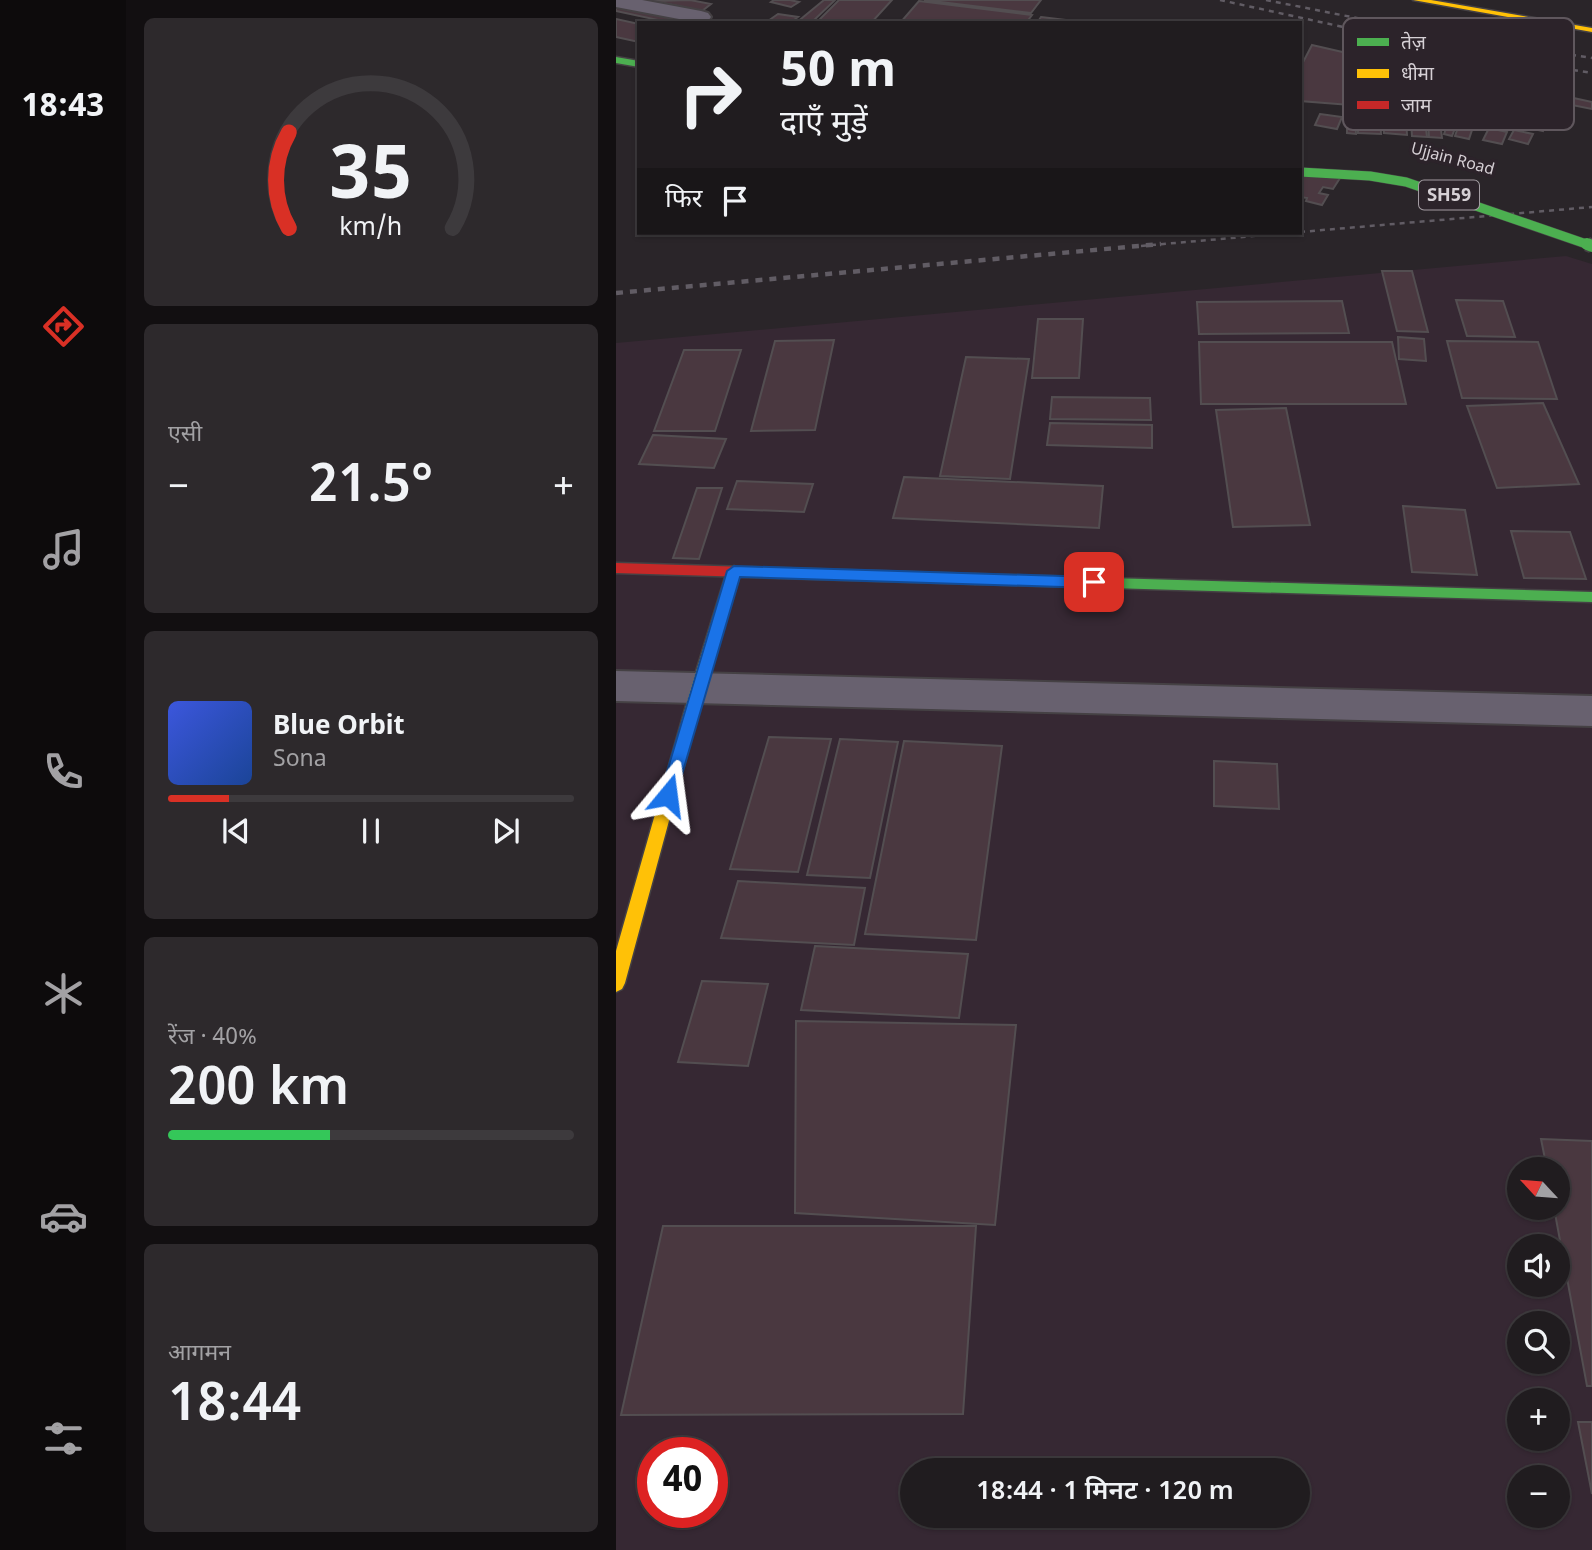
<!DOCTYPE html>
<html lang="hi">
<meta charset="utf-8">
<style>
body{margin:0;font-family:Georgia,"Noto Sans Devanagari",serif;background:#2d292c;color:#f1f3f6;height:100vh;display:flex;flex-direction:column;font-size:26px;white-space:nowrap}
*{box-sizing:border-box;margin:0}
p{font-size:23px;color:#a2a1a4}
.icon{flex:none;width:38px;height:38px;fill:none;stroke:currentColor;stroke-width:2;stroke-linecap:round;stroke-linejoin:round}
.map{position:relative;flex:1;overflow:hidden}
.side{display:flex;flex-direction:column;gap:18px;padding:18px;background:#120f11;width:490px}
.side>*{flex:none}
.banner{position:absolute;left:21px;top:21px;width:665px;height:214px;border-radius:0px;box-shadow:0 2px 5px #0004,0 0 0 2px #3d3a3d;background:#201c1f;color:#f1f3f6;overflow:hidden}
.needle{width:46px;rotate:296deg}
.controls{position:absolute;left:891px;top:1157px;display:grid;gap:14px}
.controls a{display:grid;place-items:center;width:63px;height:63px;border-radius:50%;background:#201c1f;box-shadow:0 2px 5px #0004,0 0 0 2px #3d3a3d;font-size:35px}
.speed{position:absolute;left:21px;top:1437px;display:flex;gap:14px;font-size:35px;font-weight:700;text-align:center}
.speed>*{display:grid;place-content:center;width:91px;height:91px;border-radius:50%;background:#201c1f;box-shadow:0 2px 5px #0004,0 0 0 2px #3d3a3d;line-height:1}
.speed .limit{border:10px solid #d22;background:#fff;color:#111}
.pin{position:absolute;display:grid;place-items:center;width:60px;height:60px;color:#fff;margin:-30px;border-radius:14px;box-shadow:0 4px 10px #0006}
.me{position:absolute;width:77px;margin:-38px;rotate:16deg;stroke-linejoin:round;filter:drop-shadow(0 0 5px #0008)}
.turn{display:flex;align-items:center;gap:24px;height:147px;padding:0 28px;font-size:32px}
.turn .icon{width:91px;height:91px;stroke-width:2.5}
.turn b{display:block;font-size:49px;line-height:60px}
.then{display:flex;align-items:center;height:66px;padding:0 28px;background:#0003;gap:14px;font-size:26px}
.big{font-size:52px;font-weight:600;line-height:1.1}
.side .widget{flex:1;display:flex;flex-direction:column;justify-content:center;gap:10px;min-width:0;padding:0 24px;border-radius:10px;background:#2d292c}
.side .dial{align-items:center;gap:0}
.dial svg{height:182px;overflow:visible;fill:none;stroke:#3d3a3d;stroke-width:7;stroke-linecap:round;text-anchor:middle}
.dial text{fill:#f1f3f6;stroke:none}
.song{display:flex;align-items:center;gap:21px}
.cover{width:84px;height:84px;border-radius:10px;background:linear-gradient(135deg,hsl(230 70% 55%),hsl(220 70% 35%))}
.played{height:7px;border-radius:4px;background:linear-gradient(90deg,#d93025 15%,#3d3a3d 15%)}
.keys{display:flex;justify-content:space-around;direction:ltr}
.heat{display:flex;justify-content:space-between;align-items:center;font-size:38px;direction:ltr}
.charge{height:10px;border-radius:5px;background:linear-gradient(90deg,#34c759 40%,#3d3a3d 0)}
.trip{position:absolute;left:284px;top:1458px;width:410px;height:70px;border-radius:35px;background:#201c1f;box-shadow:0 2px 5px #0004,0 0 0 2px #3d3a3d;font-weight:600;line-height:70px;text-align:center}
main{display:flex;flex:1;min-height:0}
.tabs{display:flex;flex-direction:column;width:126px;justify-content:space-around;align-items:center;background:#0d0b0c;color:#a2a1a4}
.tabs .icon{width:49px;height:49px}
.tabs .current{color:#d93025}
.tabs b{font-size:32px;color:#f1f3f6}
.map>svg:first-child{display:block}
.built{fill:#362833;fill-rule:evenodd}
.building{fill:#4a3840;stroke:#534e51;stroke-width:2}
.lines{fill:none;stroke-linecap:round;stroke-linejoin:round}
.street-casing{stroke:#454144;stroke-width:4}
.fast-casing{stroke:#454144;stroke-width:3}
.slow-casing{stroke:#454144;stroke-width:3}
.jam-casing{stroke:#454144;stroke-width:3}
.street{fill:#68616f;fill-rule:evenodd}
.fast{fill:#4caf50;fill-rule:evenodd}
.slow{fill:#ffc107;fill-rule:evenodd}
.jam{fill:#c62828;fill-rule:evenodd}
.rail-far1{stroke:#615c64;stroke-width:2.5;stroke-dasharray:5 5;stroke-linecap:butt}
.rail{stroke:#615c64;stroke-width:4.5;stroke-dasharray:7 7;stroke-linecap:butt}
.fast-bridge-far1-casing{stroke:#454144;stroke-width:10;stroke-linecap:butt}
.fast-bridge-casing{stroke:#454144;stroke-width:15;stroke-linecap:butt}
.fast-bridge-far1{stroke:#4caf50;stroke-width:9}
.fast-bridge{stroke:#4caf50;stroke-width:12}
.route{fill:#1a73e8;stroke:#114b97;stroke-width:2}
.labels{text-anchor:middle;stroke-width:7;stroke-linejoin:round;paint-order:stroke}
.far-street-label{font-size:16px;fill:#d6d0d5;stroke:#2c232a}
.shield{fill:#2c232a;stroke:#a39ca2;stroke-width:2}
.shield-label{font-size:18px;font-weight:bold;fill:#d6d0d5}
.key{fill:#2c232a;stroke:#5f575d;stroke-width:2}
.key-label{font-size:19px;fill:#d6d0d5}
</style>
<main>
<nav class="tabs">
<b>18:43</b>
<svg class="icon current" aria-label="directions" viewBox="0 0 24 24"><path d="M12 3l9 9-9 9-9-9zM9 14v-3h6M13 9l2 2-2 2"/></svg>
<svg class="icon" aria-label="music" viewBox="0 0 24 24"><path d="M9 18V5l10-2v13"/><circle cx="6" cy="18" r="3"/><circle cx="16" cy="16" r="3"/></svg>
<svg class="icon" aria-label="phone" viewBox="0 0 24 24"><path d="M5 4h4l2 5-3 2q2 4 5 5l2-3 5 2v4C11 20 4 13 5 4z"/></svg>
<svg class="icon" aria-label="climate" viewBox="0 0 24 24"><path d="M12 3v18M4 7l16 10M4 17L20 7"/></svg>
<svg class="icon" aria-label="car" viewBox="0 0 24 24"><path d="M5 17H2v-5l4-1 3-4h7l3 4 3 1v5h-3M9 17h6M6 11h13"/><circle cx="7" cy="17" r="2"/><circle cx="17" cy="17" r="2"/></svg>
<svg class="icon" aria-label="filters" viewBox="0 0 24 24"><path d="M4 7h16M4 17h16"/><circle cx="9" cy="7" r="2"/><circle cx="15" cy="17" r="2"/></svg>
</nav>
<section class="side">
<div class="widget dial"><svg viewBox="0 0 100 80">
<path d="M14 69A42 42 0 1 1 86 69"/>
<path d="M14 69A42 42 0 0 1 14 27" stroke="#d93025"/>
<text x="50" y="56" font-size="32" font-weight="700">35</text>
<text x="50" y="72" font-size="11">km/h</text>
</svg></div>
<div class="widget"><p>एसी</p>
<div class="heat"><a>−</a><b class="big">21.5°</b><a>+</a></div>
</div>
<div class="widget">
<div class="song"><i class="cover"></i><div><b>Blue Orbit</b><p>Sona</p></div></div>
<div class="played"></div>
<div class="keys"><svg class="icon" aria-label="previous" viewBox="0 0 24 24"><path d="M18 5L8 12l10 7zM5 5v14"/></svg><svg class="icon" aria-label="pause" viewBox="0 0 24 24"><path d="M8 5v14M16 5v14"/></svg><svg class="icon" aria-label="next" viewBox="0 0 24 24"><path d="M6 5l10 7-10 7zM19 5v14"/></svg></div>
</div>
<div class="widget"><p>रेंज · 40%</p><b class="big">200 km</b><div class="charge"></div></div>
<div class="widget"><p>आगमन</p><b class="big">18:44</b></div>
</section>
<div class="map">
<svg width="976" height="1550" viewBox="0 0 976 1550">
<rect width="100%" height="100%" fill="#2a2529"/>
<path class="built" d="M950,256L976,264V1550H0V343ZM903,1169H942V1208H903ZM903,1246H942V1284H903ZM903,1323H942V1362H903ZM903,1400H942V1438H903ZM37,1452H96V1512H37ZM296,1470H681V1516H296ZM903,1477H942V1516H903Z"/>
<path class="building" d="M74,0L95,4L86,11L37,1Z
M158,0H174L183,2L175,7L155,2Z
M208,0H219L195,23H180Z
M223,0H276L255,23H200Z
M308,0H425L415,13Z
M303,1L416,15L410,23H284Z
M0,4L71,18L64,23H45L47,21L0,11Z
M162,14L182,17L174,23L152,21Z
M425,17L475,23H421Z
M0,19L23,24V42L0,37Z
M696,45L757,59L793,66L778,89L761,85L753,96L738,94L734,105L684,101V68Z
M944,95L976,102V109L941,102Z
M847,113L861,115L853,139L839,136Z
M704,114L726,117L721,129L699,125Z
M731,114L739,115L740,134L731,133Z
M742,114L764,115L765,134L742,133Z
M836,114L844,115L836,136L828,134Z
M908,117L930,121L927,131L904,126Z
M767,118L790,119L791,135L768,133Z
M795,121H809L811,137L796,136Z
M812,122H824L826,138L813,137Z
M873,128L891,132L886,144L867,140Z
M898,130L917,134L912,144L893,139Z
M684,175L724,178L717,189L707,187L703,193L712,195L706,205L690,201L691,198L684,197Z
M766,271H796L812,332L781,331Z
M840,300L887,301L899,337L851,336Z
M726,301L733,333L583,334L581,302Z
M422,319H467L463,378H416Z
M782,337L808,339L810,361L783,359Z
M218,340L199,430L135,431L159,341Z
M831,341L922,342L941,399L846,398Z
M583,342H776L790,404H585Z
M68,350H125L99,431H38Z
M350,357L413,359L394,479L324,476Z
M436,397L534,398L535,420L434,419Z
M927,403L963,484L881,488L851,406Z
M670,408L694,525L617,527L600,410Z
M434,423L536,425V448L431,445Z
M37,435L110,439L98,468L23,464Z
M288,477L487,486L483,528L277,518Z
M121,481L197,484L188,512L111,509Z
M81,488H106L83,559L57,558Z
M787,506L849,510L861,575L796,572Z
M895,531L954,532L970,579L908,578Z
M153,737L215,739L182,872L114,869Z
M224,739L282,742L254,878L191,875Z
M288,741L386,746L360,940L249,934Z
M598,761L661,764L663,809L598,806Z
M122,881L249,888L238,945L105,938Z
M199,946L352,954L343,1018L185,1010Z
M86,981L152,984L132,1066L62,1062Z
M180,1021L400,1025L379,1225L179,1213Z
M925,1139L976,1141V1386H971L938,1208H942V1169H931Z
M47,1226H360L347,1414L5,1415Z
M962,1422H976V1494Z"/>
<g class="lines">
<defs>
<path id="street" d="M0,0H26L85,11L92,13L95,17L92,21L84,23L0,7Z
M0,671L976,696V726L0,701Z"/>
<path id="fast" d="M0,57L23,61V67L0,63Z
M359,574L976,592V602L359,584L352,579Z"/>
<path id="slow" d="M797,0H815L976,28V32Z
M118,566L125,571L89,688L9,983L6,989L0,992V951L75,688L111,571Z"/>
<path id="jam" d="M0,563L359,574L366,579L359,584L0,573Z"/>
</defs>
<use href="#street" class="street-casing"/>
<use href="#fast" class="fast-casing"/>
<use href="#slow" class="slow-casing"/>
<use href="#jam" class="jam-casing"/>
<use href="#street" class="street"/>
<use href="#fast" class="fast"/>
<use href="#slow" class="slow"/>
<use href="#jam" class="jam"/>
<path class="rail-far1" d="M604,0L832,50L976,73
M650,0L836,37L976,58
M684,232L976,207
M525,246L672,233"/>
<path class="rail" d="M0,293L545,244"/>
<defs>
<path id="fast-bridge-far1" d="M684,172L754,176L790,182L976,246"/>
<path id="fast-bridge" d="M971,244L976,246"/>
</defs>
<use href="#fast-bridge-far1" class="fast-bridge-far1-casing"/>
<use href="#fast-bridge" class="fast-bridge-casing"/>
<use href="#fast-bridge-far1" class="fast-bridge-far1"/>
<use href="#fast-bridge" class="fast-bridge"/>
</g>
<path class="route" d="M118,566L478,577L485,582L478,588L124,577L60,795L58,800H47L44,795L111,571Z"/>
<g class="labels">
<g class="far-street-label">
<text transform="translate(837 158) rotate(15)" y="6">Ujjain Road</text>
</g>
<rect class="shield" x="803" y="180.5" width="60" height="29" rx="5"/>
<g class="shield-label">
<text x="833" y="201">SH59</text>
</g>
</g>
<rect x="727" y="18" width="231" height="112" rx="10" class="key"/>
<rect x="741" y="38" width="32" height="8" fill="#4caf50"/>
<rect x="741" y="69" width="32" height="9" fill="#ffc107"/>
<rect x="741" y="101" width="32" height="8" fill="#c62828"/>
<g class="key-label">
<text x="785" y="49">तेज़</text>
<text x="785" y="80">धीमा</text>
<text x="785" y="112">जाम</text>
</g>
</svg>
<div class="controls">
<a><svg class="needle" viewBox="-14 -14 28 28"><path d="M0-13l5 13h-10z" fill="#e53935"/><path d="M0 13l5-13h-10z" fill="#a2a1a4"/></svg></a>
<a><svg class="icon" aria-label="sound" viewBox="0 0 24 24"><path d="M4 9h4l5-4v14l-5-4H4zM17 9q2 3 0 6"/></svg></a>
<a><svg class="icon" aria-label="search" viewBox="0 0 24 24"><circle cx="10" cy="10" r="6"/><path d="M15 15l6 6"/></svg></a>
<a>+</a>
<a>−</a>
</div>
<div class="speed"><div class="limit">40</div></div>
<div class="pin" style="left:478px;top:582px;background:#d93025"><svg class="icon" aria-label="arrive" viewBox="0 0 24 24"><path d="M6 21V4h12l-3 4 3 4H6"/></svg></div>
<svg class="me" style="left:52px;top:795px" viewBox="-20 -20 40 40"><path d="M0-17L14 15 0 8-14 15z" fill="#1a73e8" stroke="#fff" stroke-width="4"/></svg>
<div class="trip">18:44 · 1 मिनट · 120 m</div>
<div class="banner">
<div class="turn"><svg class="icon" aria-label="right" viewBox="0 0 24 24"><path d="M7 20v-9h11M14 6l5 5-5 5"/></svg><div><b>50 m</b>दाएँ मुड़ें</div></div>
<div class="then">फिर<svg class="icon" aria-label="arrive" viewBox="0 0 24 24"><path d="M6 21V4h12l-3 4 3 4H6"/></svg></div>
</div>
</div>
</main>
